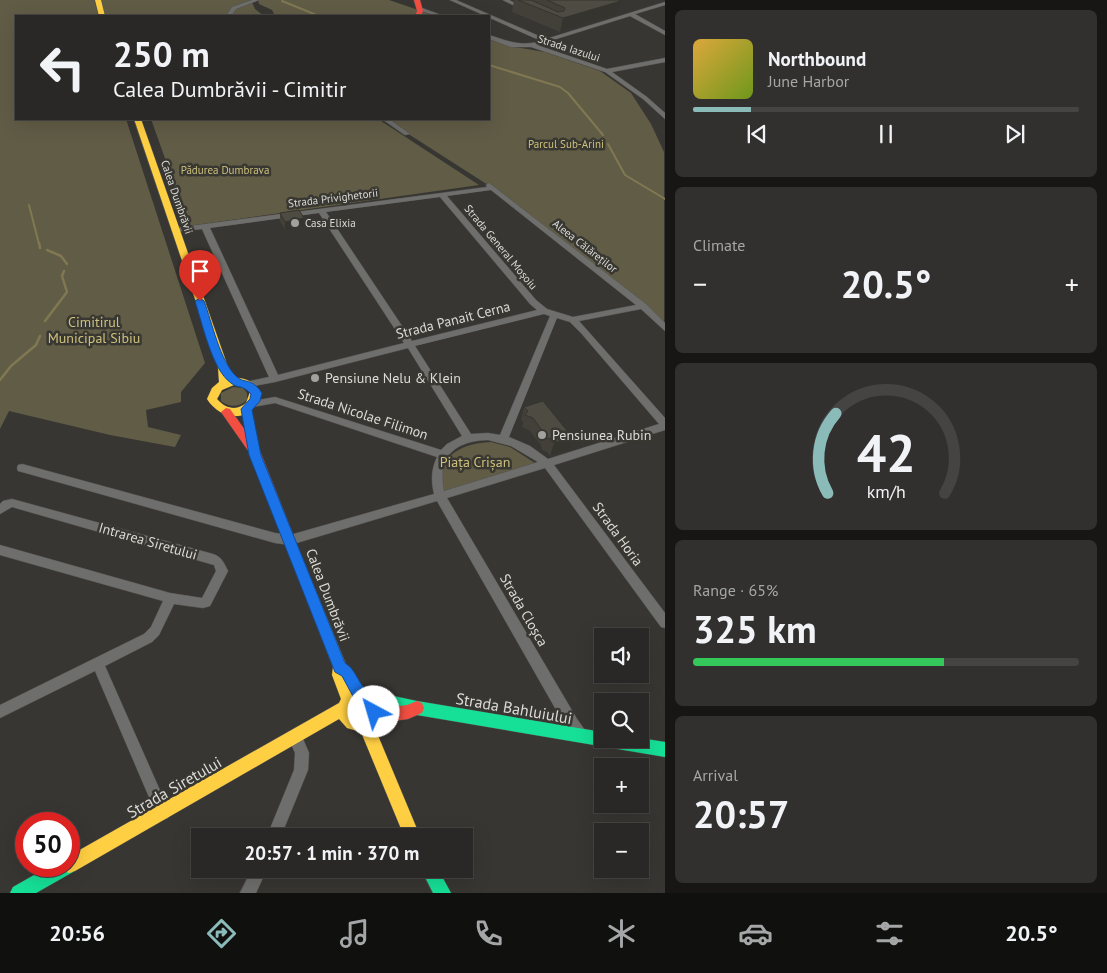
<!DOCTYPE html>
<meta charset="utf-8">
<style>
body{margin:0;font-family:"PT Sans",sans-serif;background:#31302e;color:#f1f3f6;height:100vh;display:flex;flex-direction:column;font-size:19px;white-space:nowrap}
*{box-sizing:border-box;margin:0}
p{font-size:16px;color:#a5a6a7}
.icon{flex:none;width:28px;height:28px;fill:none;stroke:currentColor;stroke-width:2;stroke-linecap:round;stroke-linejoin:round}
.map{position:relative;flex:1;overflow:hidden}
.side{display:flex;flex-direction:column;gap:10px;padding:10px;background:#171615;width:442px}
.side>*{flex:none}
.banner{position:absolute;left:15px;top:15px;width:475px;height:105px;border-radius:0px;box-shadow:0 5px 20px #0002,0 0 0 1px #454443;background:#292826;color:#f1f3f6;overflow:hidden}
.buttons{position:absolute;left:594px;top:628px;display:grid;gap:10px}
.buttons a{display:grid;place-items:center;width:55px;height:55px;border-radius:0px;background:#292826;box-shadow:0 5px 20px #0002,0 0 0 1px #454443;font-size:25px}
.speed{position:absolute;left:15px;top:812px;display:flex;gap:10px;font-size:25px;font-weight:700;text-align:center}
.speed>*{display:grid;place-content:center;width:65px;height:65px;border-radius:50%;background:#292826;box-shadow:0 5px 20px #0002,0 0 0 1px #454443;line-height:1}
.speed .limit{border:8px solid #d22;background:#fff;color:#111}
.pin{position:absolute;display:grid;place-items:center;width:42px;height:42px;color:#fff;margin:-51px -21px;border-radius:50% 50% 50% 0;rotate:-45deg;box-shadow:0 0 5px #0007}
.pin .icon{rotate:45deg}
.me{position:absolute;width:55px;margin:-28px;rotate:321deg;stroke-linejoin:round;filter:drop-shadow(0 0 4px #0008)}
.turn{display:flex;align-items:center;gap:18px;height:105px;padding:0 15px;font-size:22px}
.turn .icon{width:65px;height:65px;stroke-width:2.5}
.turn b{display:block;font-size:35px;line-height:42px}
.big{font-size:38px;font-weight:700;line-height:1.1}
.side .widget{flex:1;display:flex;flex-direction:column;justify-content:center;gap:8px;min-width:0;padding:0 18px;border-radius:8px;background:#31302e}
.side .dial{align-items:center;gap:0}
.dial svg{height:130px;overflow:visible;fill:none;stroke:#454443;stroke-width:7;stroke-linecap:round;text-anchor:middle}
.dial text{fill:#f1f3f6;stroke:none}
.song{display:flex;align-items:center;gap:15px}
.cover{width:60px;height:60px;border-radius:8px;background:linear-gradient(135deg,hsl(40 70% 55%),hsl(80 70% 35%))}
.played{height:5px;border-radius:2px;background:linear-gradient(90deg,#8bbbb9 15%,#454443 15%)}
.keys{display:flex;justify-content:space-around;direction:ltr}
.heat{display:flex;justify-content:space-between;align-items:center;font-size:28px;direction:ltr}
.charge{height:8px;border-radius:4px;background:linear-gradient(90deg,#34c759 65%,#454443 0)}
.trip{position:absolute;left:191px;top:828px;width:282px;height:50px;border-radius:0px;background:#292826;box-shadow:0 5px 20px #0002,0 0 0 1px #454443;font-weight:700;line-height:50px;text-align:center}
.tab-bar{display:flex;height:80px;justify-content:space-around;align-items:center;background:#10100f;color:#a5a6a7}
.tab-bar .icon{width:35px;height:35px}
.tab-bar .active{color:#8bbbb9}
.tab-bar b{font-size:22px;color:#f1f3f6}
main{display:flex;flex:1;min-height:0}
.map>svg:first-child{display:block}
.green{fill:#615c46}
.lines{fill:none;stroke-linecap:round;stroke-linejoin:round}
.stream-far1{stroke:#807853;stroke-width:2}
.stream{stroke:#807853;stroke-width:2.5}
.street-casing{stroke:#545350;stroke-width:1}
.fast-casing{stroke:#545350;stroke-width:1}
.slow-casing{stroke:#545350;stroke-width:1}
.jam-casing{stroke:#545350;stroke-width:1}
.street{fill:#6e6e6c;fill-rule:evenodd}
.fast{fill:#16e098;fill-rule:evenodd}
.slow{fill:#ffcf43;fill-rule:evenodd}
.jam{fill:#f24e42;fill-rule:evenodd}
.wall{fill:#424039}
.shaded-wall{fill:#36342e}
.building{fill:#4d4b42;stroke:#36342e}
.route{fill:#1a73e8;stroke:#114b97}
.poi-dot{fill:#a2a19d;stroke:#383731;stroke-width:2}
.labels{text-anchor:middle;stroke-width:5;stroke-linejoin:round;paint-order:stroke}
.far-street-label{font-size:11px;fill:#dcdbd7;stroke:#383731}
.far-park-label{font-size:11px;fill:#cec17d;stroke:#383731}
.far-poi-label{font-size:11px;fill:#dcdbd7;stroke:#383731;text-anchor:start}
.street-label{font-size:14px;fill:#dcdbd7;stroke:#383731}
.park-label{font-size:14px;fill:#cec17d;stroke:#383731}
.poi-label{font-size:14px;fill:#dcdbd7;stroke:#383731;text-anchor:start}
.near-street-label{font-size:16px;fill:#dcdbd7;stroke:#383731}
</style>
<main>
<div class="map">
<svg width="665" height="893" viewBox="0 0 665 893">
<rect width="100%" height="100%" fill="#373632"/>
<path class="green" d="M0,0H251L255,9L264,16H16V119H126L205,363L181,392V402L146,410L148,427L181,435L175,447L110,435L9,411L0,429Z
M258,0H389L436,16H275L272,10L259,4Z
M489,39L509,46L545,52L600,71L631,93L651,124L664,152V328L643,306L488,185L385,119H489Z
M151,119H378L479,185L189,226Z
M233,387L243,388L247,393V400C240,407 229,408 221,401V393Z
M491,442L510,447L535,463L444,492C443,487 441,481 442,476C443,450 470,443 491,442Z"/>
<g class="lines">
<path class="stream-far1" d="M282,1L319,16
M489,65L560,87L568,93L603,135
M608,144L625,175L665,199
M29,205L39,244"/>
<path class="stream" d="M39,243L40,248
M47,250L61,256L67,264
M45,321L67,292L62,276L64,271
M0,380L11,366L36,345L40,336"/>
<defs>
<path id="street" d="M252,0H259L236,9L231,16H226L232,7Z
M450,0H456L546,39L665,2V5L635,14L665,31V35L630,16L537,45L607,69L665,58V62L612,72L647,97L665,113V119L643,99L605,72L531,47H511L489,39V35C508,41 520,47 541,41Z
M503,0H509L527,9L523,10Z
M418,8H422L444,16H437L418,10Z
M382,119H389L410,134L405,135Z
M489,183L646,304L665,323V331L641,309L579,321L665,418V430L554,465L665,613V628L661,627L545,468L447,498L577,719L587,733L585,738L580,740L575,738L567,729L437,501L290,545L275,543L22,472L18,471L17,468L18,465L22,464L275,533L290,535L434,494C431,480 431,470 437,457L275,403L253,407L248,404L253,401L275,397L441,450L447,444L462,436L408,348L275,382L248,387L245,386L243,384L245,382L269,377L202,229L175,232L171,230L175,228L487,187L486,185ZM491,190L636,305L573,317L547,309L536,300L447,196ZM440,197L530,304L537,310L412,341L326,212ZM319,213L404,343L278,375L210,228ZM544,314L550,316L500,435L488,433L471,434L415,346ZM557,318L570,322L581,333L659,424L548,459L530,446L509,437ZM488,440L511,446L538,462L444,491C437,456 455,441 488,440Z
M12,499L213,554C222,557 224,563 228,571L210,606L203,608L174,604L159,635L152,642L105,666L170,813L168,818L163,820L158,818L95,671L0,718V705L144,634L151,627L163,601L0,555V545L170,593L202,598L216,571L214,565L12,507L0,514V504L3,501Z
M295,730L300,732L309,753L308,770L281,836H267L294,770L295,753L288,737L290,732Z
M252,869H267L256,893H240Z"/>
<path id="fast" d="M365,690L417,701L602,732V739L640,738L665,742V757L417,715L365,704L360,702L358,697L360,692Z
M69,858L73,860L75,866L73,872L36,893H10L13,887L50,866H69Z
M421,869H438L451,893H433Z"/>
<path id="slow" d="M95,0H101L105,16H99Z
M134,119H141L228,367L229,379C242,376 252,380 260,391C256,423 222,423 207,399L212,388L219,382L218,367ZM234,385L244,387L250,392L246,403C236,411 226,409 217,399L222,390Z
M296,552L300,553L302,557L347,667L346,675L352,690C368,685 381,697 381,713L374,726L420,836H404L361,732L347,728L339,719L75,871L69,873L63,871L61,866H69V856L339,703L341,699L332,675L333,667L290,557L292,553ZM356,702H362L366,707V713L361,717H356L352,713V707Z"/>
<path id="jam" d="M414,0H420L423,11L421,16H415L417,11Z
M226,408L230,409L260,451L302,557L300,561L296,562L292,561L290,557L249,452L221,412Z
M417,701L422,703L424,708L422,713L408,719L372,724L367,722L365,717L367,712L372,710L407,705Z"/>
</defs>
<use href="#street" class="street-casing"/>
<use href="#fast" class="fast-casing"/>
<use href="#slow" class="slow-casing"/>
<use href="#jam" class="jam-casing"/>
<use href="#street" class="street"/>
<use href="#fast" class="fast"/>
<use href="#slow" class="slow"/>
<use href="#jam" class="jam"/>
</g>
<path class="wall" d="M514,0H618L617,14L560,32L512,12Z
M280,213L304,226L285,230L280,221Z
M524,407L573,438L568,450L550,456L547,452L542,450L541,445L529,430L522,427L523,422L521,420Z"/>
<path class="shaded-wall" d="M621,1L617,14L560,32L563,18Z
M304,218V226L285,230V222Z
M573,438L568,450L550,456L554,443Z"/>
<path class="building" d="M518,0H531L558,12L564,11L565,8L547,0H618L621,1L563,18Z
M299,210L304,218L285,222L280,213Z
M543,401L573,438L554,443L551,439L545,438L544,433L533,418L525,415L528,411L524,407Z"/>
<path class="route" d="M200,298L204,301C212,322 220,362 237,377C245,384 251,377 262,393L260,401L252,410L261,455L345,663C355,669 357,680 365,689C367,692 372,692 375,695C381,700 382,711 379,717L374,720L369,717L365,706L355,700L342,676L335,672L333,667L249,455L241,409L250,399L251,394C242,384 238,389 231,383C212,370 202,322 195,301Z"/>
<g class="poi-dot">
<circle cx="295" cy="223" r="5"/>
<circle cx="315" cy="378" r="5"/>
<circle cx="542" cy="435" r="5"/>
</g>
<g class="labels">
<g class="far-street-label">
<text transform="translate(569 48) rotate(18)" y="4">Strada Iazului</text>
<text transform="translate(177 197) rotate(71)" y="4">Calea Dumbrăvii</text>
<text transform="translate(333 198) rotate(-7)" y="4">Strada Privighetorii</text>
<text transform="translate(585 246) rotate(38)" y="4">Aleea Călăreților</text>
<text transform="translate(501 247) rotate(50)" y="4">Strada General Moșoiu</text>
</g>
<g class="far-park-label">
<text x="566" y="148">Parcul Sub-Arini</text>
<text x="225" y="174">Pădurea Dumbrava</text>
</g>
<g class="far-poi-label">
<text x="305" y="227">Casa Elixia</text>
</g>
<g class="street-label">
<text transform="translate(453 320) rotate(-14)" y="5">Strada Panait Cerna</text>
<text transform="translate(363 414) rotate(18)" y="5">Strada Nicolae Filimon</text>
<text transform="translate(618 534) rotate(54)" y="5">Strada Horia</text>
<text transform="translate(148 541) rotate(16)" y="5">Intrarea Siretului</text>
<text transform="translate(328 595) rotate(69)" y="5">Calea Dumbrăvii</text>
<text transform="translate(524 610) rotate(60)" y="5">Strada Cloșca</text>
</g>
<g class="park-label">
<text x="94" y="327">Cimitirul<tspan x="94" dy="16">Municipal Sibiu</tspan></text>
<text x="475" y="467">Piața Crișan</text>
</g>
<g class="poi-label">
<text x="325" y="383">Pensiune Nelu &amp; Klein</text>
<text x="552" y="440">Pensiunea Rubin</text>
</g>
<g class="near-street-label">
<text transform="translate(514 708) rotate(10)" y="6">Strada Bahluiului</text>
<text transform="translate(174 787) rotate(-30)" y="6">Strada Siretului</text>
</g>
</g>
</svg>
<div class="buttons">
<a><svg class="icon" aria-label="sound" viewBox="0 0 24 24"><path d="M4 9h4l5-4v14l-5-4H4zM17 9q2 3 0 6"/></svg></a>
<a><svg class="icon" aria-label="search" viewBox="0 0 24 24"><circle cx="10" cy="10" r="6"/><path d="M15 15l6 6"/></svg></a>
<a>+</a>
<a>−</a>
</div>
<div class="speed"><div class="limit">50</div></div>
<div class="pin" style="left:200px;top:301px;background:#d93025"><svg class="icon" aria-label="arrive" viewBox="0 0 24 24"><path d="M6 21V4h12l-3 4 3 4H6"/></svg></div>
<svg class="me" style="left:374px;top:712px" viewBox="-20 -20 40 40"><circle r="19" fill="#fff"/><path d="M0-13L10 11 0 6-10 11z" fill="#1a73e8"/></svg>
<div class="trip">20:57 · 1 min · 370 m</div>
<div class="banner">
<div class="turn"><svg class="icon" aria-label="left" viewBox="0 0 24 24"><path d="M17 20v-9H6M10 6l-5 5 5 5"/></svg><div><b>250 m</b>Calea Dumbrăvii - Cimitir</div></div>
</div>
</div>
<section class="side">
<div class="widget">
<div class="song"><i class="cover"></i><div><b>Northbound</b><p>June Harbor</p></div></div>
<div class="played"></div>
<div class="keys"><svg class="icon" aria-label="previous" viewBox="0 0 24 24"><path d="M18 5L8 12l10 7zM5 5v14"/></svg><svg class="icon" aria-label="pause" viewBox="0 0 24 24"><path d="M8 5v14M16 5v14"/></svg><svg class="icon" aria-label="next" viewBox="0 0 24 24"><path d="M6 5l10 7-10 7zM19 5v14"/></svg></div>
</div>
<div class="widget"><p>Climate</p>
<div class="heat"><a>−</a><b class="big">20.5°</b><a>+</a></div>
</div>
<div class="widget dial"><svg viewBox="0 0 100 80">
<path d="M14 69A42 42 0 1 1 86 69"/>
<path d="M14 69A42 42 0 0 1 19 20" stroke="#8bbbb9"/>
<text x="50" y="56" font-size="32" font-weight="700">42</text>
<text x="50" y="72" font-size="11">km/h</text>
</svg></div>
<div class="widget"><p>Range · 65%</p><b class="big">325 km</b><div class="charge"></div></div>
<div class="widget"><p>Arrival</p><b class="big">20:57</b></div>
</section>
</main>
<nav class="tab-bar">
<b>20:56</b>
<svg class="icon active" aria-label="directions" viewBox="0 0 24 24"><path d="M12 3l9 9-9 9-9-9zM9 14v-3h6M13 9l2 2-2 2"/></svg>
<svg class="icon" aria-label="music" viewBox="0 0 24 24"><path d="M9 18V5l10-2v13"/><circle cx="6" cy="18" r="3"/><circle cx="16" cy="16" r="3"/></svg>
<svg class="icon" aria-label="phone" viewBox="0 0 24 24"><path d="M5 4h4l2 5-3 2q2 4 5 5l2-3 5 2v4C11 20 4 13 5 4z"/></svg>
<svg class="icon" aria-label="climate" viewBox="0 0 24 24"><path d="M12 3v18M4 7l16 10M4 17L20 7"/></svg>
<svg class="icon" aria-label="car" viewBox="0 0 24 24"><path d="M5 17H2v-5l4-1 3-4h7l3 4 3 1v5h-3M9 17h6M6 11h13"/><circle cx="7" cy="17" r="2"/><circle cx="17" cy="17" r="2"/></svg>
<svg class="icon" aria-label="filters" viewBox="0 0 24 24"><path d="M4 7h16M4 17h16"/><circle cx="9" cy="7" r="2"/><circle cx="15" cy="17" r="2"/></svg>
<b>20.5°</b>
</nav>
